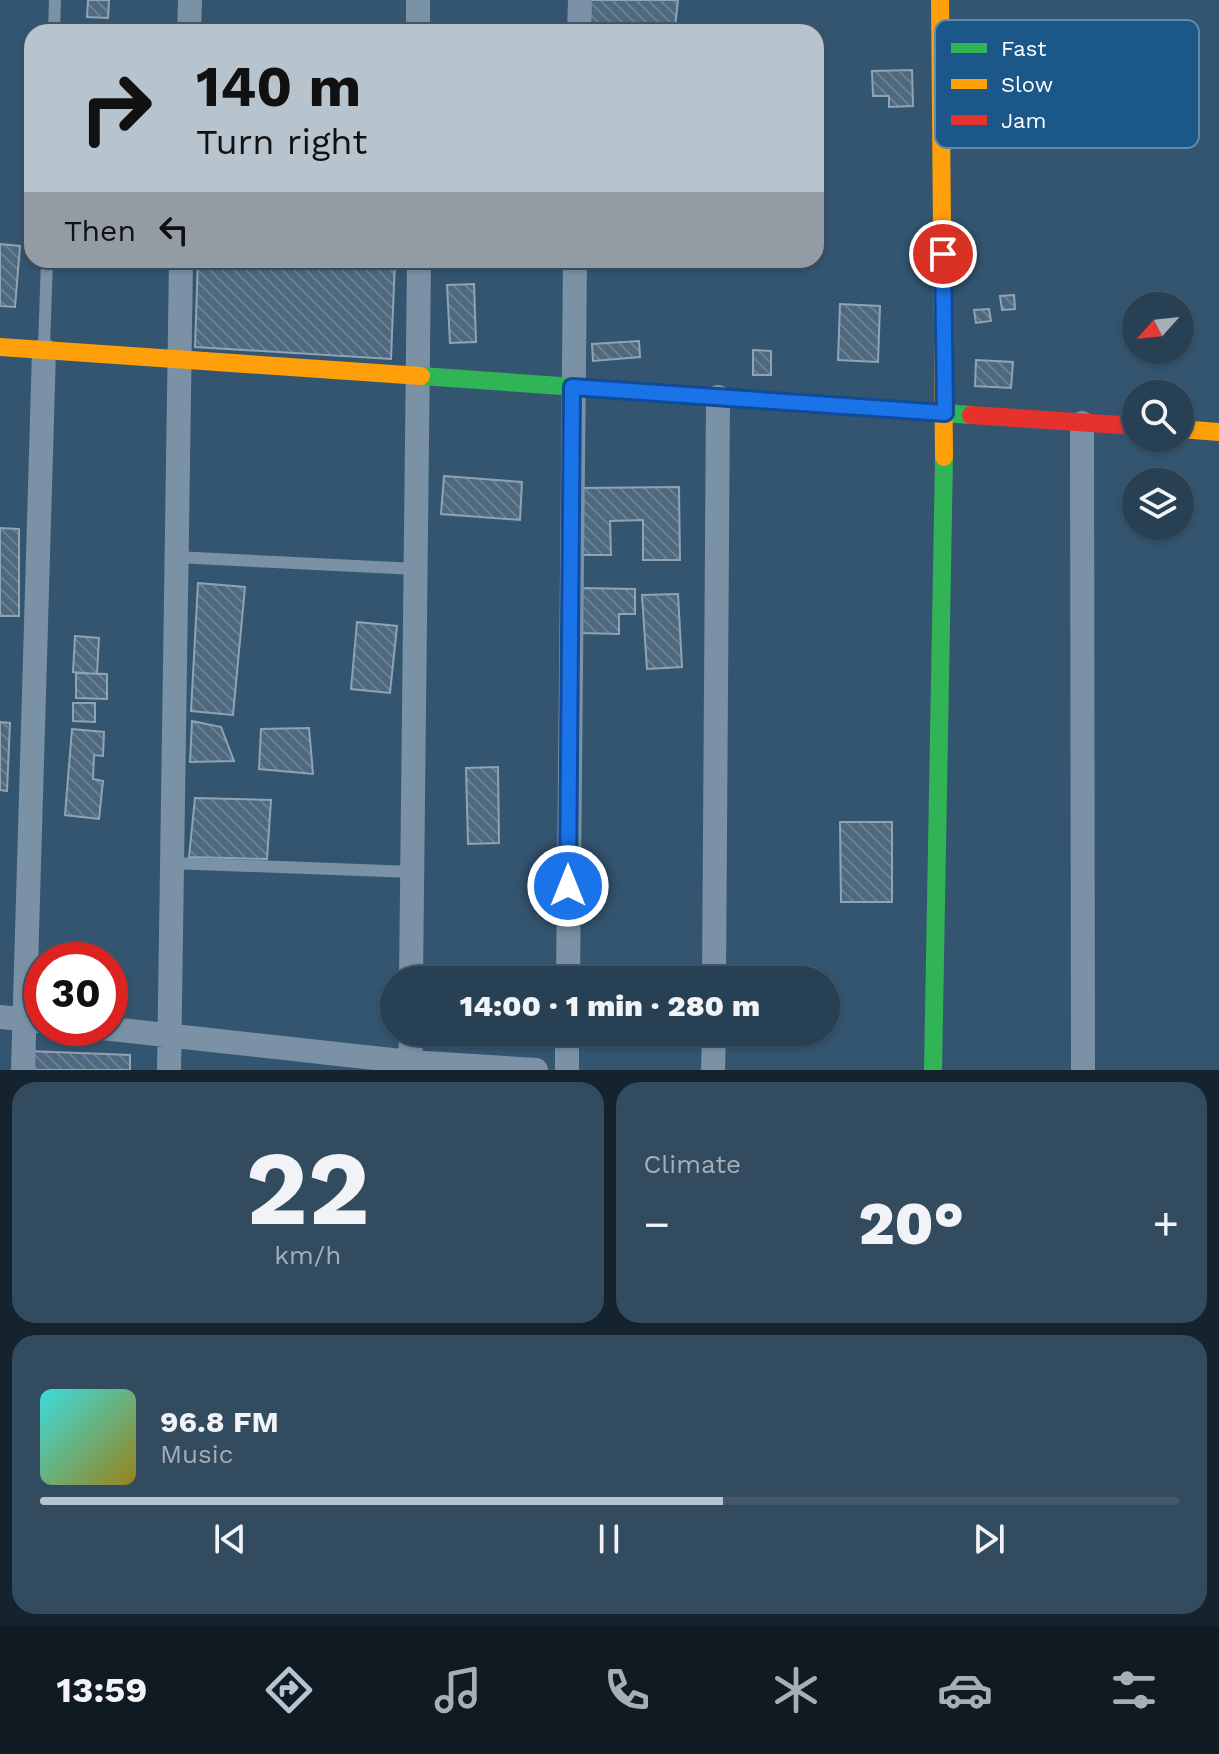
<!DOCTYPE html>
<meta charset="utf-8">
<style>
body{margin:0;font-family:"Work Sans",sans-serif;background:#334b5e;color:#f1f3f6;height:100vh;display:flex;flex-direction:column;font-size:30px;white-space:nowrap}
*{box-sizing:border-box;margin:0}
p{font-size:26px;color:#a4afb8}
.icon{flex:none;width:44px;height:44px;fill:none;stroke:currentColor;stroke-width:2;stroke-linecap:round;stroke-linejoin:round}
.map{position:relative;height:1070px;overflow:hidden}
.drawer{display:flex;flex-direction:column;gap:12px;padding:12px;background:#15232e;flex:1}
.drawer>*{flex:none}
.guide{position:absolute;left:24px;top:24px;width:800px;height:244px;border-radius:24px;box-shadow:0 2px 6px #0004,0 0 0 2px #43596b;background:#b8c4cd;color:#111;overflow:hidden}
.needle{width:52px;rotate:243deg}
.buttons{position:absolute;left:1122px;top:292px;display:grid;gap:16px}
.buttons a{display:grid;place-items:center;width:72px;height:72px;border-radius:50%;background:#274054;box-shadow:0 2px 6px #0004,0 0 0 2px #43596b;font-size:40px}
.speed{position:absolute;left:24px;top:942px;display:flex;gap:16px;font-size:40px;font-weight:700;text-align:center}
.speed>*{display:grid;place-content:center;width:104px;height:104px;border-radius:50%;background:#274054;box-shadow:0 2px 6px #0004,0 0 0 2px #43596b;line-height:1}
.speed .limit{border:12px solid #d22;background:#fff;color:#111}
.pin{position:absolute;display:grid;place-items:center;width:68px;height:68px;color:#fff;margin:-34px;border:4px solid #fff;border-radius:50%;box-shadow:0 2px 8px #0007}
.me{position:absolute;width:88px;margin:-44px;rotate:0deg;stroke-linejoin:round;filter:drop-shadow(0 0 6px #0008)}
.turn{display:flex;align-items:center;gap:28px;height:168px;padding:0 40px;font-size:36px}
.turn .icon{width:104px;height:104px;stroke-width:2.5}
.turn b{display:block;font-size:56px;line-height:68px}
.then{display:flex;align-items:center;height:76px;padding:0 40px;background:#0003;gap:16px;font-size:30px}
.big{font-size:60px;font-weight:800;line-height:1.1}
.drawer .card{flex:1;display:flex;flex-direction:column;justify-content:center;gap:12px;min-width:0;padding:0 28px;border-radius:24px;background:#334b5e}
.drawer .dial{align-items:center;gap:0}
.dial b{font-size:104px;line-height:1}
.song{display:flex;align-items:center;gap:24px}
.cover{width:96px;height:96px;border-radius:12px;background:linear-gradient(135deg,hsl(180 70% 55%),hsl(50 70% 35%))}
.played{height:8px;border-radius:4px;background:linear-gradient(90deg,#b8c4cd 60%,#43596b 60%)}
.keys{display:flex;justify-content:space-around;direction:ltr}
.heat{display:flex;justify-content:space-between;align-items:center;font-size:44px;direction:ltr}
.drawer .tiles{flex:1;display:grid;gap:12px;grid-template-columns:1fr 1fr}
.card:last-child{grid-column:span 2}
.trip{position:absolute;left:380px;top:966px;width:460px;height:80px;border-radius:40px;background:#274054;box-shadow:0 2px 6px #0004,0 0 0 2px #43596b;font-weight:800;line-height:80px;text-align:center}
.menu{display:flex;height:128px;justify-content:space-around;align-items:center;background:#101a22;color:#a4afb8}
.menu .icon{width:56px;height:56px}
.menu .current{color:#b8c4cd}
.menu b{font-size:36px;color:#f1f3f6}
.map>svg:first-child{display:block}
.building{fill:url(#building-back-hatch);stroke:#8fa3b3;stroke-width:2}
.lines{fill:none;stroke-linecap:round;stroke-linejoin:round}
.lane{stroke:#7b91a5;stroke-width:12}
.street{stroke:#7b91a5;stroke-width:24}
.fast{stroke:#30b455;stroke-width:18}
.slow{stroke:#ff9f0a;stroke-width:18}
.jam{stroke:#e5322d;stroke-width:18}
.route-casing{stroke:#114b97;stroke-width:20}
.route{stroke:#1a73e8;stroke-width:14}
.key{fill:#1c5789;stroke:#6089ac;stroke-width:2}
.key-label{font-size:22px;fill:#fff}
</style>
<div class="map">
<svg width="1219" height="1070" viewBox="0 0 1219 1070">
<defs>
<pattern id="building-back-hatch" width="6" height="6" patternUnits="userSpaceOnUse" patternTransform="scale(2)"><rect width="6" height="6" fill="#4e697f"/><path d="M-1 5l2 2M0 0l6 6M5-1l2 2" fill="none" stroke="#698092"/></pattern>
</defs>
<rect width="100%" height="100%" fill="#345570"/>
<path class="building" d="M88,0H109L108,18L87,17Z
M586,0H678L675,27L586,29Z
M912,70L913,106L889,107V96H873L872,71Z
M0,244L20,246L15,307L0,306Z
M198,260H395L391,359L195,347Z
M474,284L476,342L450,343L447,285Z
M1014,295L1015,309L1002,310L1000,296Z
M840,304L880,306L878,362L838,360Z
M989,309L991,321L976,323L974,310Z
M639,341L640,357L593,361L592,344Z
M753,350L771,351V375H753Z
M976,360L1013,362L1011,388L975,386Z
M444,476L522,482L520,520L441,514Z
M679,487L680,560H643V520L610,521L611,555H583L582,488Z
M0,528L19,529V616H0Z
M198,583L245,587L233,715L191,711Z
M581,588L635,589V614H619V634L581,633Z
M678,594L682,667L647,669L642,595Z
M357,622L397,626L390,693L351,689Z
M75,636L99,638L97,674L73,672Z
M76,673L107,674V699L76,698Z
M73,703H95V722L73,721Z
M192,721L221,727L234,761L190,762Z
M0,722L10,723L7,791L0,790Z
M309,728L313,774L259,769L261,729Z
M72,729L104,732L103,756L94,755L93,779L103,781L99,819L65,815Z
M498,767L499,843L468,844L466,768Z
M195,798L271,800L267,859L189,857Z
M840,822H892V902H841Z
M28,1051L130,1055V1070H29Z"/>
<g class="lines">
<path class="lane" d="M54,32L55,0
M44,347L47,260
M175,557L416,569
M171,863L413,872"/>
<path class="street" d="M418,0V32
M189,32L190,0
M579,32L580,0
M1082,423L1083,1070
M411,980L419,260
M568,980L575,260
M714,980L718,397
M0,1017L42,1021
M102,1028L410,1062L536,1070
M23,1070L44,350
M169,1070L181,260
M410,1070L411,1032
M567,1070V1032
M713,1070L714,1032"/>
<path class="fast" d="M421,376L971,415
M933,1070L944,457"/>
<path class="slow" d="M940,0L944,457
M0,347L421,376
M1180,429L1219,432"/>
<path class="jam" d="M971,415L1136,426"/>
</g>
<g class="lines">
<defs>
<path id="route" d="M568,886L572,387L945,413L943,254"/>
</defs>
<use href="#route" class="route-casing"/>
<use href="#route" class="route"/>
</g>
<rect x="935" y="20" width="264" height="128" rx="12" class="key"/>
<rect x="951" y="43" width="36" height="10" fill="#30b455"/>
<rect x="951" y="79" width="36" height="10" fill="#ff9f0a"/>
<rect x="951" y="115" width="36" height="10" fill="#e5322d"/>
<g class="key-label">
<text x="1001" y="56">Fast</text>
<text x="1001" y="92">Slow</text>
<text x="1001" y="128">Jam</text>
</g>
</svg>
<div class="buttons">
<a><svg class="needle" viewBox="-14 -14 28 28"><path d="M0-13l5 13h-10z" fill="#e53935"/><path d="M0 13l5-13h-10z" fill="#a4afb8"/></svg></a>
<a><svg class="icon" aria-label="search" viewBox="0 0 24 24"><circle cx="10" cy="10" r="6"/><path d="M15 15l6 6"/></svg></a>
<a><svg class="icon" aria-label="layers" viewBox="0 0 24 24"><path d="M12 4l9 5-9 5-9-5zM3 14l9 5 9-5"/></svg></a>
</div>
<div class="speed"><div class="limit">30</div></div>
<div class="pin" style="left:943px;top:254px;background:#d93025"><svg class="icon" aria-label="arrive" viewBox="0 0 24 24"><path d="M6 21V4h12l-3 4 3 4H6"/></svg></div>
<svg class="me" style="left:568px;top:886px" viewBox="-20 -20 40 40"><circle r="17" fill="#1a73e8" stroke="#fff" stroke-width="3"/><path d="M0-11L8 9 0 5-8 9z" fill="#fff"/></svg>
<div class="trip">14:00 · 1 min · 280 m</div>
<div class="guide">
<div class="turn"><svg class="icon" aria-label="right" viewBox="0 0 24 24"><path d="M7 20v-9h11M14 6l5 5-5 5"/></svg><div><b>140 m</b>Turn right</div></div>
<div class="then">Then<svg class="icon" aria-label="left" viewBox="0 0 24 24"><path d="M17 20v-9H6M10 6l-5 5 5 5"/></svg></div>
</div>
</div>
<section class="drawer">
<div class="tiles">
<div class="card dial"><b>22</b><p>km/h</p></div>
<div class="card"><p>Climate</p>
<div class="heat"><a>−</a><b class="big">20°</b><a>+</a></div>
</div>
<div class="card">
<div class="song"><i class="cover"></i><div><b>96.8 FM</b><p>Music</p></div></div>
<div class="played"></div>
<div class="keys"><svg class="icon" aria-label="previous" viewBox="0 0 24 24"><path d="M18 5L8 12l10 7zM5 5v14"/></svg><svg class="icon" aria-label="pause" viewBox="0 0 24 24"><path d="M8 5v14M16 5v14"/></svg><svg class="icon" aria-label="next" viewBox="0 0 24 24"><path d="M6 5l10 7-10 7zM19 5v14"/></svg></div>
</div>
</div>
</section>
<nav class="menu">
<b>13:59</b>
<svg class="icon current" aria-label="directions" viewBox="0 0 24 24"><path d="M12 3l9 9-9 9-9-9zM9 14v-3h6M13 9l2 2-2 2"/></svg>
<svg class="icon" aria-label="music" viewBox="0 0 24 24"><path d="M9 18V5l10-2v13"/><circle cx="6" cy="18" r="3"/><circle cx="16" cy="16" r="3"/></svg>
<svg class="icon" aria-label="phone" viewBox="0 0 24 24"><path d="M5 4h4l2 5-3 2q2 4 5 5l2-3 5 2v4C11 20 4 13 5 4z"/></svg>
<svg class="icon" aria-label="climate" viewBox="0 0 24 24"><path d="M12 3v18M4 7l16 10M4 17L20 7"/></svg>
<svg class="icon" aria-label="car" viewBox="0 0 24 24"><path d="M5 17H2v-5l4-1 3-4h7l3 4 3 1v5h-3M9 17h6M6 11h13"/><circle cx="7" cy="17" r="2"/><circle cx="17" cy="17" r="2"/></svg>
<svg class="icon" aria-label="filters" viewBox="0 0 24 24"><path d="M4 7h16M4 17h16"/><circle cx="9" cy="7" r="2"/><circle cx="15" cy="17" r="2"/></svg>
</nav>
